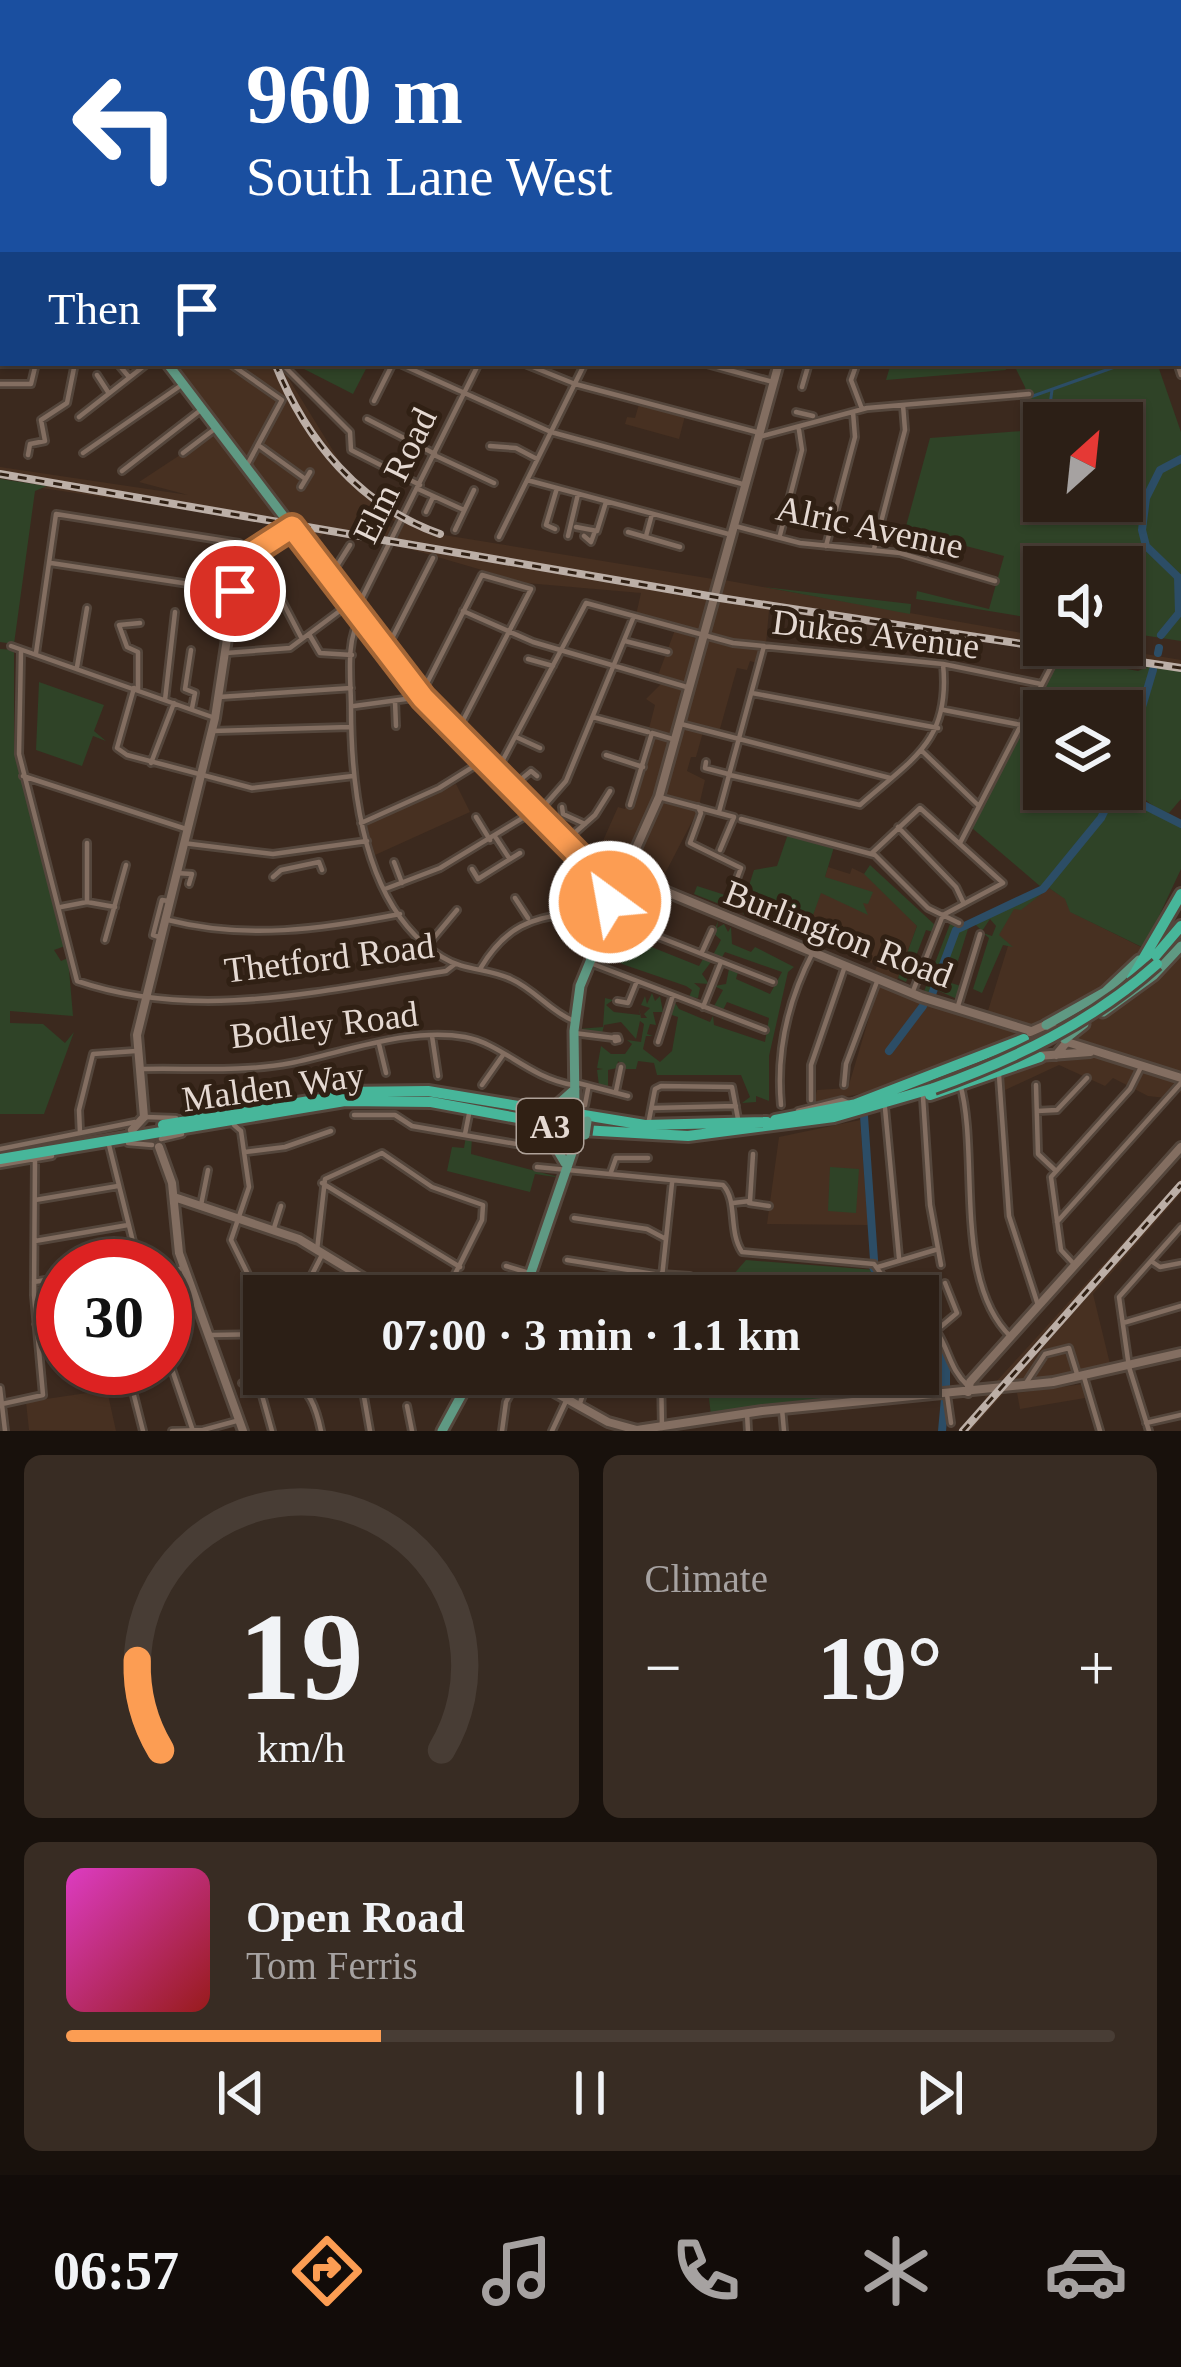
<!DOCTYPE html>
<meta charset="utf-8">
<style>
body{margin:0;font-family:Georgia,serif;background:#382c23;color:#f1f3f6;height:100vh;display:flex;flex-direction:column;font-size:45px;white-space:nowrap}
*{box-sizing:border-box;margin:0}
p{font-size:39px;color:#a6a2a1}
.icon{flex:none;width:66px;height:66px;fill:none;stroke:currentColor;stroke-width:2;stroke-linecap:round;stroke-linejoin:round}
.map{position:relative;height:1431px;overflow:hidden}
.panel{display:flex;flex-direction:column;gap:24px;padding:24px;background:#18110c;flex:1}
.panel>*{flex:none}
.hud{position:absolute;left:0px;top:0px;width:1182px;height:366px;box-shadow:0 3px 9px #0004,0 0 0 3px #483d35;background:#1a4fa0;color:#fff;overflow:hidden}
.needle{width:78px;rotate:27deg}
.tools{position:absolute;left:1023px;top:402px;display:grid;gap:24px}
.tools a{display:grid;place-items:center;width:120px;height:120px;border-radius:0px;background:#2c1f16;box-shadow:0 3px 9px #0004,0 0 0 3px #483d35;font-size:60px}
.speed{position:absolute;left:36px;top:1239px;display:flex;gap:24px;font-size:60px;font-weight:700;text-align:center}
.speed>*{display:grid;place-content:center;width:156px;height:156px;border-radius:50%;background:#2c1f16;box-shadow:0 3px 9px #0004,0 0 0 3px #483d35;line-height:1}
.speed .limit{border:18px solid #d22;background:#fff;color:#111}
.pin{position:absolute;display:grid;place-items:center;width:102px;height:102px;color:#fff;margin:-51px;border:6px solid #fff;border-radius:50%;box-shadow:0 3px 12px #0007}
.me{position:absolute;width:132px;margin:-66px;rotate:328deg;stroke-linejoin:round;filter:drop-shadow(0 0 9px #0008)}
.turn{display:flex;align-items:center;gap:42px;height:252px;padding:0 48px;font-size:54px}
.turn .icon{width:156px;height:156px;stroke-width:2.5}
.turn b{display:block;font-size:84px;line-height:102px}
.then{display:flex;align-items:center;height:114px;padding:0 48px;background:#0003;gap:24px;font-size:45px}
.big{font-size:90px;font-weight:700;line-height:1.1}
.panel .widget{flex:1;display:flex;flex-direction:column;justify-content:center;gap:18px;min-width:0;padding:0 42px;border-radius:18px;background:#382c23}
.panel .dial{align-items:center;gap:0}
.dial svg{height:312px;overflow:visible;fill:none;stroke:#483d35;stroke-width:7;stroke-linecap:round;text-anchor:middle}
.dial text{fill:#f1f3f6;stroke:none}
.song{display:flex;align-items:center;gap:36px}
.cover{width:144px;height:144px;border-radius:18px;background:linear-gradient(135deg,hsl(310 70% 55%),hsl(0 70% 35%))}
.played{height:12px;border-radius:6px;background:linear-gradient(90deg,#fc9d53 30%,#483d35 30%)}
.keys{display:flex;justify-content:space-around;direction:ltr}
.heat{display:flex;justify-content:space-between;align-items:center;font-size:66px;direction:ltr}
.panel .tiles{flex:1;display:grid;gap:24px;grid-template-columns:1fr 1fr}
.widget:last-child{grid-column:span 2}
.trip{position:absolute;left:243px;top:1275px;width:696px;height:120px;border-radius:0px;background:#2c1f16;box-shadow:0 3px 9px #0004,0 0 0 3px #483d35;font-weight:700;line-height:120px;text-align:center}
.dock{display:flex;height:192px;justify-content:space-around;align-items:center;background:#120c09;color:#a6a2a1}
.dock .icon{width:84px;height:84px}
.dock .current{color:#fc9d53}
.dock b{font-size:54px;color:#f1f3f6}
.map>svg:first-child{display:block}
.built{fill:#473021}
.green{fill:#2f4327;fill-rule:evenodd}
.lines{fill:none;stroke-linecap:round;stroke-linejoin:round}
.stream{stroke:#2c4d66;stroke-width:3}
.river{stroke:#2c4d66;stroke-width:8}
.street-casing{stroke:#54463c;stroke-width:10}
.secondary-casing{stroke:#54463c;stroke-width:14}
.primary-casing{stroke:#54463c;stroke-width:15}
.highway-casing{stroke:#54463c;stroke-width:16}
.street{stroke:#836e61;stroke-width:4.5}
.secondary{stroke:#836e61;stroke-width:8}
.primary{stroke:#5f9983;stroke-width:9}
.highway{stroke:#47b69a;stroke-width:10}
.rail-casing{stroke:#bcafa7;stroke-width:8}
.rail{stroke:#302014;stroke-width:3;stroke-dasharray:9;stroke-linecap:butt}
.primary-bridge-casing{stroke:#54463c;stroke-width:15;stroke-linecap:butt}
.highway-bridge-casing{stroke:#54463c;stroke-width:16;stroke-linecap:butt}
.primary-bridge{stroke:#5f9983;stroke-width:9}
.highway-bridge{stroke:#47b69a;stroke-width:10}
.route-casing{stroke:#a46636;stroke-width:30}
.route{stroke:#fc9d53;stroke-width:21}
.labels{text-anchor:middle;stroke-width:10;stroke-linejoin:round;paint-order:stroke}
.shield{fill:#302014;stroke:#afa299;stroke-width:3}
.shield-label{font-size:33px;font-weight:bold;fill:#e5d9d2}
.street-label{font-size:36px;fill:#e5d9d2;stroke:#302014}
</style>
<div class="map">
<svg width="1181" height="1431" viewBox="0 0 1181 1431">
<rect width="100%" height="100%" fill="#3b291e"/>
<path class="built" d="M172,363H279L345,470L396,513L444,535L713,579L700,630L636,615L641,593L526,583L393,544L402,526L388,517L384,525L396,528L388,543L323,534L310,547Z
M639,404L685,416L679,439L625,424L627,417L635,418Z
M215,432L284,524L35,487V482L0,476V467L188,495L139,482Z
M724,580L1044,637V645H1091L1181,660V671L769,610L766,644L737,642L708,632Z
M675,630L700,640L688,686L657,678Z
M705,641L761,648L757,663L750,661L747,670L737,668L718,736L703,732L696,757H691L687,771L705,780L698,810L658,887L628,872L652,824Z
M662,683L686,690L644,828L620,864L598,852L618,807L625,809L633,792L655,705L646,699Z
M456,784L470,812L375,855L366,824Z
M828,867L850,874L852,868L873,878L917,926L896,983L874,974L877,965L865,960L867,952L823,933L812,918Z
M1046,886L1066,899L1071,912L1145,949L1120,977L1029,1026L987,1014L1008,946L994,940L1007,910Z
M1181,952V1093L1174,1088L1166,1098L1148,1096L1113,1078L1105,1086L1059,1065L1003,1091V1074L1019,1063L1061,1057L1073,1034L1161,976Z
M879,984L1016,1032L1018,1035L1015,1041L895,1087L814,1103L817,1090L848,1088Z
M860,1120L868,1225L767,1224L779,1137Z
M1181,1179V1193L1093,1294L1111,1368L1012,1384L970,1431H959L986,1401L985,1394Z
M1083,1384L1085,1398L1020,1409L1017,1393Z
M107,1390L116,1431L29,1430L26,1402Z"/>
<path class="green" d="M307,363H369L353,394L304,369Z
M891,363H1004L1006,370L886,380Z
M1013,363H1157L1181,432V641L1122,632V567H1044V620L916,599L917,591L989,609L1004,556L905,530L930,438L1035,430L1025,387ZM1044,423H1122V501H1044Z
M0,479L47,486L35,491L14,644L0,642Z
M764,587L911,604L910,614Z
M0,649L14,650V752L65,946L54,950L61,961L68,958L73,1016L10,1011V1023L43,1024L65,1043L74,1032L44,1114H0Z
M1060,657L1138,671L1150,666L1181,671V799L1169,813C1144,804 1133,791 1131,763L1122,782V711H1044V789H1121L1140,806L1181,823V869L1144,948L1070,912L1065,899L1049,888L1021,910L1014,909L999,935L1013,947L1003,945L982,993L973,989L989,938L983,933L992,936L996,926L990,919L982,931L975,924L968,929L951,983L961,986L957,999L937,990L927,996L923,994L950,924L957,926L1041,887L972,828Z
M39,682L104,705L94,731L106,741L93,736L82,766L36,750Z
M788,834L834,847L825,877L873,892L868,904L863,903L868,915L821,893L812,918L816,923L799,937L743,914L745,906L737,911L694,894L697,886L744,901L754,870L777,866Z
M870,865L935,925L933,932L926,930L906,982L898,978L917,926L864,874Z
M718,921L717,928L724,924L728,932L731,927L732,944L751,952L755,947L794,967L788,972L769,1056V1101L756,1096V1102L742,1103L750,1097L741,1075H657L654,1063L638,1061L636,1069H626L618,1061L617,1068L608,1070V1087L591,1086L599,1085L597,1070L603,1069L597,1068L601,1046L611,1054H625L632,1044L627,1040L641,1042L644,1024L640,1021L636,1039L621,1022L604,1025L602,1034L578,1029L603,1027L605,998L613,1000L606,1005L614,1012L640,1015L639,1007L641,1018H647L644,1014L650,1008L641,1005L645,996L647,1004L652,993L655,1001L660,996L663,1012H653L656,1025L650,1024L647,1034L653,1036H646L643,1049L660,1062L672,1051L678,1017L669,1014L674,1001L679,1009L710,1022L713,1016L714,1025L765,1042L769,1018L727,1002L723,1010L714,1006L723,990L714,986L726,984L729,969L738,972L736,979L770,994L782,972L725,952L721,959L713,955L721,940L713,933Z
M614,938L629,945L630,955L639,942L699,966L703,959L711,962L702,974L709,984L694,983L700,988L698,998L689,997L692,990L686,986L622,964L616,958L619,949L605,943Z
M466,1136L472,1137L471,1154L562,1178L535,1174L530,1192L447,1171L452,1147L464,1148Z
M830,1167L859,1169L856,1213L828,1211Z
M746,1260L876,1270L894,1296H703L719,1278L726,1283Z
M918,1316C944,1337 953,1359 948,1392L711,1415L706,1374H918Z"/>
<g class="lines">
<path class="stream" d="M1179,202L1181,199
M1033,396L1126,363
M1050,405L1052,390"/>
<path class="river" d="M1161,635L1179,613L1178,577L1146,546L1142,530L1146,498L1160,470L1181,459
M1158,653L1159,648
M1122,774L1153,670
M1114,790L1181,824
M931,997L956,930L1043,889L1101,818L1115,789
M889,1051L923,1006
M864,1116L874,1260
M873,1267L890,1296
M918,1320L946,1355V1392
M942,1431L945,1398"/>
<defs>
<path id="street" d="M8,0L15,3
M43,0L45,3
M131,0L132,3
M190,0L191,3
M357,0L369,3
M377,0L379,3
M767,0L772,3
M889,0L909,3
M475,2L478,3
M25,3L29,0
M54,3L55,0
M263,3L264,0
M408,3L411,0
M573,3L574,0
M628,3L629,0
M811,3L812,0
M955,3V0
M0,40L3,46
M1179,331L1181,329
M229,363L282,400L246,467
M281,363L350,432L351,450L420,485
M398,363L551,432L746,485
M523,363L575,384L760,433
M703,363L773,382
M857,363L851,380L862,409
M1177,363L1181,375
M119,365L129,377
M97,375L108,392
M0,384H31L36,363
M802,387L809,363
M374,401L393,363
M796,412L813,416
M79,417L148,363
M367,419L435,454
M759,437L867,408L1029,394
M490,446L516,448L537,459
M261,447L304,478
M83,453L183,384
M183,453L216,428
M28,455L30,444L45,441L41,420L67,403L75,363
M434,455L494,483
M122,471L202,409
M527,480L732,535
M301,487L310,472
M418,489L464,510
M426,512L433,497
M735,526L800,543L900,553L995,581
M576,527L597,531L606,502
M555,529L546,525L557,488
M455,530L474,490
M628,532L680,547
M780,535L802,450L799,430
M568,536L578,494
M584,536L591,542L595,531
M646,536L652,514
M499,537L585,363
M826,546L855,437L853,412
M874,549L905,430L903,405
M51,563L235,591
M330,577L350,545
M278,593L302,639
M356,610L479,363
M463,611L533,642L690,688
M259,614L281,598
M361,617C345,639 351,681 351,707C351,791 363,908 442,957C464,971 488,968 511,979C534,989 550,1011 572,1020
M309,634L320,653L352,655
M625,641L668,652
M11,646L215,718
M191,650L185,689L195,693L192,708
M386,650L433,558
M21,651L19,754L77,981C197,1022 324,990 446,971L455,964
M36,653L56,514L239,543L244,558
M226,653L290,648L349,604
M528,659L553,666
M77,667L87,608
M134,688L117,748L127,755L252,788L353,776
M138,689V652L127,647L119,625L140,623
M752,693L938,728
M219,697L351,688
M165,700L175,612
M395,701L396,726
M354,706L413,698L423,691L482,575L531,589L457,732
M944,710L1021,725
M593,717L648,732
M681,724L890,778
M212,731L350,727
M516,737L540,748
M922,751L978,805
M606,755L643,767
M706,762L705,768L728,774
M151,763L174,703
M497,771L586,603L733,643L943,664L1041,684
M730,775L860,805C912,759 951,741 943,664
M23,776L186,829
M514,785L531,771L537,776
M659,797L734,817L720,850
M630,805L652,733L676,740
M562,807L563,814L585,824
M698,807L701,813L690,843L741,868L730,897
M719,812L764,646
M538,813L566,781L634,616
M476,817L490,840
M741,819L875,855L928,908L959,923
M361,823L439,788L484,760
M898,827L956,887L964,904
M553,829L559,827L582,852L579,856
M570,837L595,815L610,791
M496,838L509,858
M183,843L273,854L367,841
M960,843L1055,659
M872,853L920,808L1003,883L943,915L913,991
M394,862L402,883
M472,869L478,879L520,853
M176,873L192,874L189,884
M273,877L281,870L319,862L322,870
M563,880L578,862
M385,889L440,868L534,811
M515,898L528,918
M87,902V843
M61,907L87,902L115,907
M608,917L773,982
M168,920C246,940 322,929 400,914
M159,937L153,935L162,900L168,901
M105,940L126,865
M427,946L457,910
M702,952L712,930
M593,964L765,1030
M480,969C525,892 576,932 612,893
M617,1001L628,1003L637,981
M703,1007L721,962
M957,1009L980,934
M574,1033L614,1038
M432,1036L438,1076
M614,1037H618L619,1040L615,1041Z
M658,1042L673,995
M379,1044L386,1073
M143,1069C191,1068 244,1072 291,1063C345,1052 410,1027 465,1037C503,1044 527,1077 573,1085
M999,1075L1009,1216L1038,1305
M578,1083L628,1096
M960,1084C980,1153 952,1281 1011,1337
M482,1085L503,1055
M844,1085L846,1064L878,979
M1036,1085L1038,1154L1056,1171
M616,1091L621,1067
M923,1097L930,1205L941,1265
M811,1100V1065L845,966
M585,1105L588,1089
M781,1105C776,1051 788,1000 813,952
M652,1108L736,1106
M885,1108L899,1258
M798,1111L842,1100L851,1104
M1037,1111L1057,1110L1087,1078
M354,1115H395L412,1126L522,1145
M145,1117L176,1118
M649,1120L655,1089L661,1086L732,1087L738,1119
M234,1125L241,1131L249,1187L231,1240L264,1307
M80,1133L79,1110L93,1054L136,1051
M465,1134L469,1114
M161,1139L182,1134
M128,1143L152,1145
M109,1145L139,1266
M0,1149L135,1122
M245,1152L285,1147L331,1131
M0,1165L52,1156
M537,1167L723,1185C738,1201 728,1231 742,1252L874,1264L897,1296
M611,1172L616,1158H648
M322,1183L460,1267
M35,1200L118,1186
M733,1203L750,1201L753,1154
M749,1203L769,1206
M201,1205L208,1170
M574,1218L647,1229L664,1238
M1057,1222L1181,1083
M273,1231L281,1206
M35,1241L128,1225
M317,1250L325,1179L382,1153L432,1187L483,1205L482,1220L444,1296
M567,1260L660,1275
M1151,1261L1160,1267L1181,1263
M1073,1263L1061,1250L1051,1177L1130,1089L1141,1067
M506,1266L529,1273
M878,1267L935,1250
M660,1274L690,1276
M165,1275L182,1268
M34,1282L63,1277
M301,1296L323,1253
M362,1296L370,1282
M660,1296L672,1183
M918,1313C951,1336 943,1363 968,1386
M1123,1323L1181,1306
M36,1324L63,1320
M938,1329L957,1313L945,1283
M210,1335L264,1334
M165,1349L193,1431
M84,1368L85,1371
M127,1368L143,1431
M360,1374L370,1431
M661,1374L662,1428
M1084,1377L1100,1431
M258,1381L272,1431
M242,1383C292,1376 310,1378 321,1431
M1024,1386L1045,1354L1069,1348L1078,1377
M544,1387L548,1374
M0,1388L5,1431
M947,1395L951,1423
M2,1404L43,1395L34,1295L35,1159
M407,1406L412,1431
M579,1406L590,1374
M782,1409L784,1431
M747,1413L748,1431
M1146,1423L1181,1415
M172,1431L203,1430L240,1420
M502,1431L506,1402L521,1374
M552,1431L567,1399
M1149,1431L1129,1367L1119,1297L1181,1227"/>
<path id="secondary" d="M240,0L241,3
M313,3L314,0
M885,3L886,0
M625,873L659,797L779,363
M626,875L921,997L1031,1031
M1030,1032L1046,1025L1059,1030L1066,1043L1056,1055
M1067,1042L1181,1078
M1038,1056L1090,1052
M144,1117L137,1035L215,718L238,566L292,527
M132,1130L144,1117
M159,1147L172,1183L179,1253L243,1431
M174,1197L299,1239L393,1296
M522,1374L608,1422L637,1430L762,1411L1053,1382L1181,1353
M968,1392L970,1382L1181,1147"/>
<path id="primary" d="M1154,0L1157,3
M1179,25L1181,29
M1179,48L1181,44
M1179,78L1181,80
M0,97L3,104
M167,363L419,694L602,881L615,889L626,882L620,869L590,867
M1103,1012L1154,975L1181,946
M1046,1025L1105,992L1139,960
M1065,1039L1084,1024
M556,1106L575,1089
M575,1108L574,1031L580,986L620,889
M544,1127L565,1163
M523,1296L576,1141
M442,1431L473,1374"/>
<path id="highway" d="M1152,960L1181,926
M1132,978L1181,894
M341,1092L428,1091L549,1111
M930,1095L1040,1057
M856,1104L1024,1039
M584,1115L645,1125L767,1122
M775,1120L857,1104
M163,1125L346,1095
M0,1159L345,1101L431,1102L582,1130L688,1136L834,1117L934,1088"/>
</defs>
<use href="#street" class="street-casing"/>
<use href="#secondary" class="secondary-casing"/>
<use href="#primary" class="primary-casing"/>
<use href="#highway" class="highway-casing"/>
<use href="#street" class="street"/>
<use href="#secondary" class="secondary"/>
<use href="#primary" class="primary"/>
<use href="#highway" class="highway"/>
<defs>
<path id="rail" d="M159,0L160,3
M275,363C306,441 360,506 440,534
M0,474L720,598L1181,668
M963,1431L1181,1185"/>
</defs>
<use href="#rail" class="rail-casing"/>
<use href="#rail" class="rail"/>
<defs>
<path id="primary-bridge" d="M544,1127L546,1114
M585,1135L587,1121"/>
<path id="highway-bridge" d="M934,1088C1015,1059 1092,1022 1157,964"/>
</defs>
<use href="#primary-bridge" class="primary-bridge-casing"/>
<use href="#highway-bridge" class="highway-bridge-casing"/>
<use href="#primary-bridge" class="primary-bridge"/>
<use href="#highway-bridge" class="highway-bridge"/>
</g>
<g class="lines">
<defs>
<path id="route" d="M235,591L244,558L292,527L423,698L610,887L613,893L604,902H610"/>
</defs>
<use href="#route" class="route-casing"/>
<use href="#route" class="route"/>
</g>
<g class="labels">
<rect class="shield" x="517" y="1099" width="66" height="54" rx="9"/>
<g class="shield-label">
<text x="550" y="1138">A3</text>
</g>
<g class="street-label">
<text transform="translate(394 475) rotate(-64)" y="13">Elm Road</text>
<text transform="translate(870 526) rotate(12)" y="13">Alric Avenue</text>
<text transform="translate(876 633) rotate(7)" y="13">Dukes Avenue</text>
<text transform="translate(839 933) rotate(21)" y="13">Burlington Road</text>
<text transform="translate(329 957) rotate(-7)" y="13">Thetford Road</text>
<text transform="translate(324 1024) rotate(-7)" y="13">Bodley Road</text>
<text transform="translate(273 1086) rotate(-8)" y="13">Malden Way</text>
</g>
</g>
</svg>
<div class="tools">
<a><svg class="needle" viewBox="-14 -14 28 28"><path d="M0-13l5 13h-10z" fill="#e53935"/><path d="M0 13l5-13h-10z" fill="#a6a2a1"/></svg></a>
<a><svg class="icon" aria-label="sound" viewBox="0 0 24 24"><path d="M4 9h4l5-4v14l-5-4H4zM17 9q2 3 0 6"/></svg></a>
<a><svg class="icon" aria-label="layers" viewBox="0 0 24 24"><path d="M12 4l9 5-9 5-9-5zM3 14l9 5 9-5"/></svg></a>
</div>
<div class="speed"><div class="limit">30</div></div>
<div class="pin" style="left:235px;top:591px;background:#d93025"><svg class="icon" aria-label="arrive" viewBox="0 0 24 24"><path d="M6 21V4h12l-3 4 3 4H6"/></svg></div>
<svg class="me" style="left:610px;top:902px" viewBox="-20 -20 40 40"><circle r="17" fill="#fc9d53" stroke="#fff" stroke-width="3"/><path d="M0-11L8 9 0 5-8 9z" fill="#fff"/></svg>
<div class="trip">07:00 · 3 min · 1.1 km</div>
<div class="hud">
<div class="turn"><svg class="icon" aria-label="left" viewBox="0 0 24 24"><path d="M17 20v-9H6M10 6l-5 5 5 5"/></svg><div><b>960 m</b>South Lane West</div></div>
<div class="then">Then<svg class="icon" aria-label="arrive" viewBox="0 0 24 24"><path d="M6 21V4h12l-3 4 3 4H6"/></svg></div>
</div>
</div>
<section class="panel">
<div class="tiles">
<div class="widget dial"><svg viewBox="0 0 100 80">
<path d="M14 69A42 42 0 1 1 86 69"/>
<path d="M14 69A42 42 0 0 1 8 46" stroke="#fc9d53"/>
<text x="50" y="56" font-size="32" font-weight="700">19</text>
<text x="50" y="72" font-size="11">km/h</text>
</svg></div>
<div class="widget"><p>Climate</p>
<div class="heat"><a>−</a><b class="big">19°</b><a>+</a></div>
</div>
<div class="widget">
<div class="song"><i class="cover"></i><div><b>Open Road</b><p>Tom Ferris</p></div></div>
<div class="played"></div>
<div class="keys"><svg class="icon" aria-label="previous" viewBox="0 0 24 24"><path d="M18 5L8 12l10 7zM5 5v14"/></svg><svg class="icon" aria-label="pause" viewBox="0 0 24 24"><path d="M8 5v14M16 5v14"/></svg><svg class="icon" aria-label="next" viewBox="0 0 24 24"><path d="M6 5l10 7-10 7zM19 5v14"/></svg></div>
</div>
</div>
</section>
<nav class="dock">
<b>06:57</b>
<svg class="icon current" aria-label="directions" viewBox="0 0 24 24"><path d="M12 3l9 9-9 9-9-9zM9 14v-3h6M13 9l2 2-2 2"/></svg>
<svg class="icon" aria-label="music" viewBox="0 0 24 24"><path d="M9 18V5l10-2v13"/><circle cx="6" cy="18" r="3"/><circle cx="16" cy="16" r="3"/></svg>
<svg class="icon" aria-label="phone" viewBox="0 0 24 24"><path d="M5 4h4l2 5-3 2q2 4 5 5l2-3 5 2v4C11 20 4 13 5 4z"/></svg>
<svg class="icon" aria-label="climate" viewBox="0 0 24 24"><path d="M12 3v18M4 7l16 10M4 17L20 7"/></svg>
<svg class="icon" aria-label="car" viewBox="0 0 24 24"><path d="M5 17H2v-5l4-1 3-4h7l3 4 3 1v5h-3M9 17h6M6 11h13"/><circle cx="7" cy="17" r="2"/><circle cx="17" cy="17" r="2"/></svg>
</nav>
